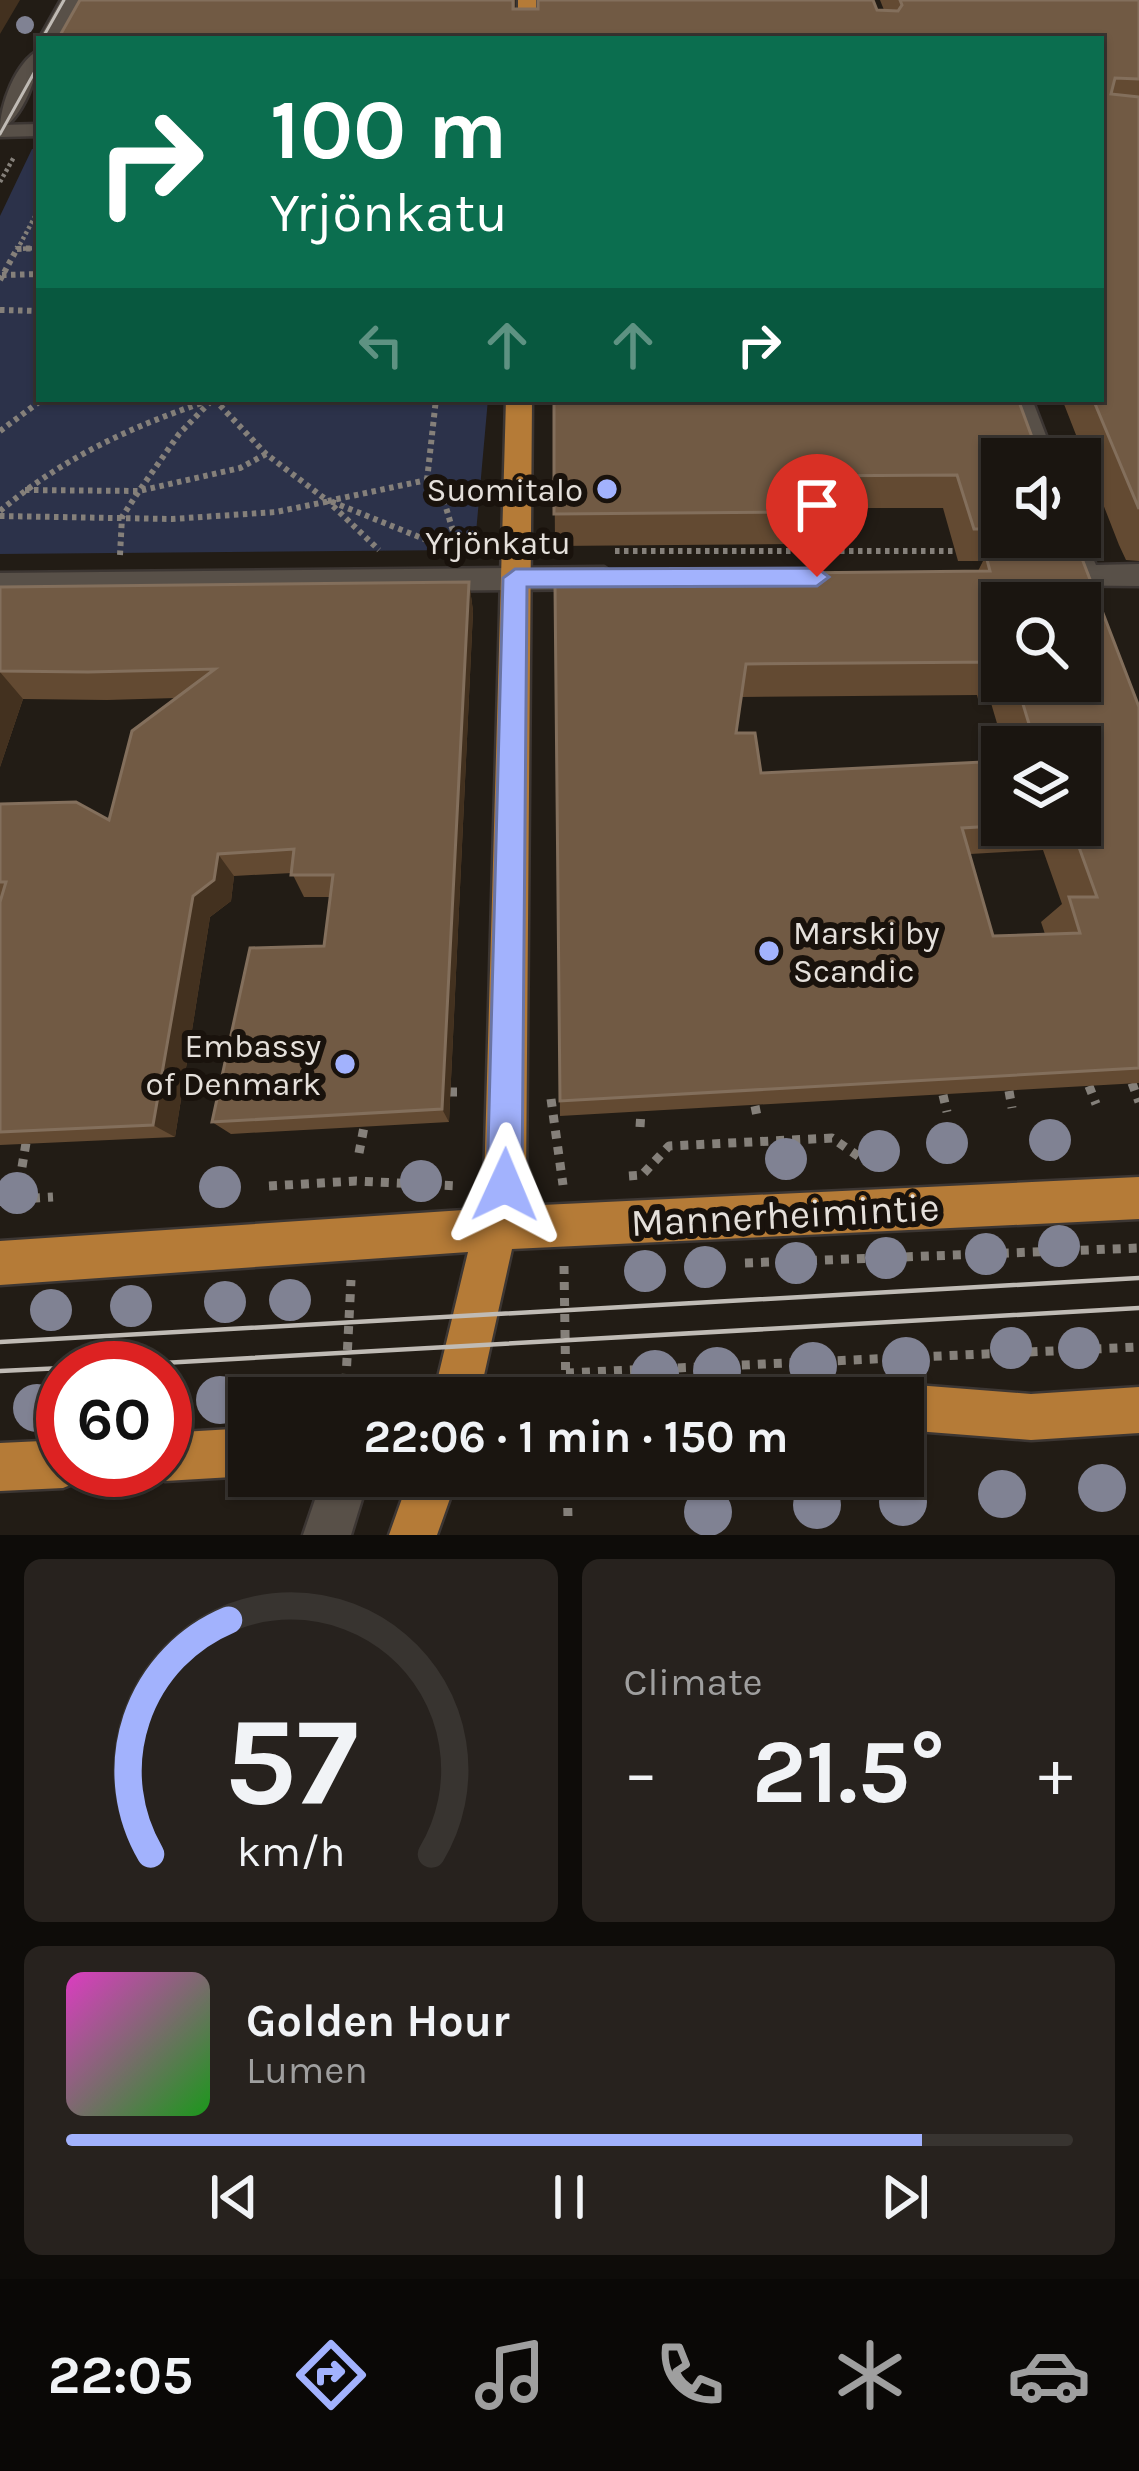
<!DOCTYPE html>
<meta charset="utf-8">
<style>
body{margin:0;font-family:Karla,sans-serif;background:#27221e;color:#f1f3f6;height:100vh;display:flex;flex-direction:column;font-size:45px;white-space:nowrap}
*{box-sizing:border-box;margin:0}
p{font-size:39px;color:#9f9f9f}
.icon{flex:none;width:66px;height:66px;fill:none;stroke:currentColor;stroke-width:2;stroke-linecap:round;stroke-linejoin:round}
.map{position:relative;height:1535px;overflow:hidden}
.details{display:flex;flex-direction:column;gap:24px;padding:24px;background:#0e0c09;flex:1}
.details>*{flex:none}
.guide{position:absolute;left:36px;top:36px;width:1068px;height:366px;border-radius:0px;box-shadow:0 3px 9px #0004,0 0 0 3px #383430;background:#0b6e4f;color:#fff;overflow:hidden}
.tools{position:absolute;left:981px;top:438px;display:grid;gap:24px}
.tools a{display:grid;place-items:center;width:120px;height:120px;border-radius:0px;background:#1a1510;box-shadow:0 3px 9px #0004,0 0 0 3px #383430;font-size:60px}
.speed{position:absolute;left:36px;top:1341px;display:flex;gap:24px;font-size:60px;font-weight:700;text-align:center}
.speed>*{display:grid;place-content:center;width:156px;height:156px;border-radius:50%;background:#1a1510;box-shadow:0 3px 9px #0004,0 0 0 3px #383430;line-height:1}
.speed .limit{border:18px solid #d22;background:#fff;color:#111}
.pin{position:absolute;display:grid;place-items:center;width:102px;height:102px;color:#fff;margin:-123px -51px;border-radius:50% 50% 50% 0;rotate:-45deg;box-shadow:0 0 12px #0007}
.pin .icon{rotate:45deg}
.me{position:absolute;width:132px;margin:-66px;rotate:1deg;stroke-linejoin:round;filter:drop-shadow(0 0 9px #0008)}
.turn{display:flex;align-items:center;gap:42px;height:252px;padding:0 36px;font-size:54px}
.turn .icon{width:156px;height:156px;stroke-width:2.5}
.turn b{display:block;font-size:84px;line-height:102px}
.lanes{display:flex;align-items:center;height:114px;padding:0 36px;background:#0003;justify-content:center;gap:60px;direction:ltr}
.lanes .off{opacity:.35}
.big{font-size:90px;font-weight:700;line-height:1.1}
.details .widget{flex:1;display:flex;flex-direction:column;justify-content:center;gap:18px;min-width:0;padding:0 42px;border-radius:18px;background:#27221e}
.details .dial{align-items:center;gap:0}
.dial svg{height:312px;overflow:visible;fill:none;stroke:#383430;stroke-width:7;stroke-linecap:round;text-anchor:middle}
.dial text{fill:#f1f3f6;stroke:none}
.song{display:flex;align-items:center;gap:36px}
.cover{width:144px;height:144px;border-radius:18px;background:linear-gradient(135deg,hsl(310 70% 55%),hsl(120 70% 35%))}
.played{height:12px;border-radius:6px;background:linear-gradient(90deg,#a2b2fd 85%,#383430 85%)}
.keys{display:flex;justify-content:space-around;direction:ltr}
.heat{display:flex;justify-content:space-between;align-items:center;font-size:66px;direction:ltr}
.details .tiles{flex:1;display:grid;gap:24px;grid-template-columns:1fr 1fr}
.widget:last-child{grid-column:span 2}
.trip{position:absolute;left:228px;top:1377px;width:696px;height:120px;border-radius:0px;background:#1a1510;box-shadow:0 3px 9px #0004,0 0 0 3px #383430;font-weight:700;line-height:120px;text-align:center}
.dock{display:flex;height:192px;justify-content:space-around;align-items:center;background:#0a0806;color:#9f9f9f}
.dock .icon{width:84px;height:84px}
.dock .selected{color:#a2b2fd}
.dock b{font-size:54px;color:#f1f3f6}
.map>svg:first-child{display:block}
.green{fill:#2c324a}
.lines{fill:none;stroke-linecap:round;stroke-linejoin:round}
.pedestrian-casing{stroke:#3c3633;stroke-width:5}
.minor-casing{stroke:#3c3633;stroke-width:5}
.tertiary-casing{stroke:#3c3633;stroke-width:5}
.primary-casing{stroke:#3c3633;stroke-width:5}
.path-far2{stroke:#85807a;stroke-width:4.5;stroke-dasharray:3 3;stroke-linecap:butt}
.path-far1{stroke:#85807a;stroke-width:6;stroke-dasharray:4.5 4.5;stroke-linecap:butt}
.path{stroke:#85807a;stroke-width:9;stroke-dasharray:8 8;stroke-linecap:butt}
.pedestrian{fill:#585048;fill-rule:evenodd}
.minor{fill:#585048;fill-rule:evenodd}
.tertiary{fill:#585048;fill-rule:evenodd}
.primary{fill:#b57b37;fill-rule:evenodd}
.tram-far1{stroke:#c0bbb5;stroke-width:3}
.tram{stroke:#c0bbb5;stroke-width:4.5}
.tree{fill:#808293}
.wall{fill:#634a32;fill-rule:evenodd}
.shaded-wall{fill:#43311f}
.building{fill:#715a44;stroke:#836f5c;stroke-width:3;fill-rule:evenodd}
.route{fill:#a2b2fd;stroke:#6974a4;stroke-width:3}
.poi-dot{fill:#a2b2fd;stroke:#19120c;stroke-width:4.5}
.labels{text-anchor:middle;stroke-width:12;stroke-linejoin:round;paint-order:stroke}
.poi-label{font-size:33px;fill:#e5e0db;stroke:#19120c;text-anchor:end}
.street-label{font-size:33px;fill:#e5e0db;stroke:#19120c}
.near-street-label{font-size:39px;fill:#e5e0db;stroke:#19120c}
</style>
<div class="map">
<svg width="1139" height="1535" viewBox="0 0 1139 1535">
<rect width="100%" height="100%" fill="#221c15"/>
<path class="green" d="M32,149H39V399H488L475,544L461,550L0,554V216Z"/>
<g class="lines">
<defs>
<path id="pedestrian" d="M329,1476L356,1479L363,1496L351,1535H303L322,1479Z"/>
<path id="minor" d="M39,124V136L0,137V125Z
M1006,399H1032L1055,459H1029Z
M1080,529L1096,565L1139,564V586L1036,585L1031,577L1036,569L1068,566L1057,537H1080Z
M604,567L619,578L604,589L0,595V573Z"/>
<path id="tertiary" d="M61,0H79L57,39H39Z
M39,50C39,75 23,118 0,130C0,104 16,62 39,50Z"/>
<path id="primary" d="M518,0H536V39H518Z
M506,399H532L526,1185L521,1206L1139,1177V1219L512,1249L479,1398H433L468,1252L0,1285V1241L479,1209L484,1185Z
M903,1384L1031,1394L1139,1387V1433L1031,1440L903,1430V1398H884L887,1391Z
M249,1428V1476L165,1481L148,1474L165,1470V1433Z
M63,1440V1470H84L80,1481L63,1488L0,1491V1443Z
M410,1476H458L437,1535H389Z"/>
</defs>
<use href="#pedestrian" class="pedestrian-casing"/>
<use href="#minor" class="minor-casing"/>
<use href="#tertiary" class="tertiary-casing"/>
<use href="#primary" class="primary-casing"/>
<path class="path-far2" d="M0,182L14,157
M17,249L39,248
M17,250L39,209"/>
<path class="path-far1" d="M17,249L39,248
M2,275L39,274
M0,280L18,247
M0,310L39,311
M214,399L266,454L328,501L427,480
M0,431L43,399
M427,480L442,494L458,548
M427,480L436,399
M25,490L139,491L179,434L212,400
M333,506L379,550
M817,508L825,551
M0,511C65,456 133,426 213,399
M0,516L172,519L276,512L330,501L449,549
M615,551H960
M120,555L122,517L139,491L240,468L266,454"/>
<path class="path" d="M1132,1083L1139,1102
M1089,1086L1096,1104
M1009,1091L1012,1108
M450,1092H457
M943,1095L947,1112
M551,1099L563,1185
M755,1106L758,1121
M640,1127L641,1112
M359,1153L364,1127
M22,1167L26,1143
M629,1176L642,1175L669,1146L832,1138L874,1167
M269,1186L356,1181L459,1186
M0,1200L53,1197
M745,1263L1139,1248
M564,1266L566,1398
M566,1373L1139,1347
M345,1398L351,1280
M567,1476L568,1518"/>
<use href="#pedestrian" class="pedestrian"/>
<use href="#minor" class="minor"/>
<use href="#tertiary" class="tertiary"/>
<use href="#primary" class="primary"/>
<path class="tram-far1" d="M42,39L64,0
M0,134L39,64"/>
<path class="tram" d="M0,1342L1139,1278
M74,1368L1139,1308
M0,1371L63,1368"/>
</g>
<g class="tree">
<circle cx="25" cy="25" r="9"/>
<circle cx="1050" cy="1140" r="21"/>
<circle cx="947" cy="1143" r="21"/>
<circle cx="879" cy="1151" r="21"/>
<circle cx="786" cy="1159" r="21"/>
<circle cx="421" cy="1181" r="21"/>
<circle cx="220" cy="1187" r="21"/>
<circle cx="17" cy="1193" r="21"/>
<circle cx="1059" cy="1246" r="21"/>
<circle cx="986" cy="1254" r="21"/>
<circle cx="886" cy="1258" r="21"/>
<circle cx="796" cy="1263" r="21"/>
<circle cx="705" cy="1267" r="21"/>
<circle cx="645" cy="1271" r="21"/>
<circle cx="290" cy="1300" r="21"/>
<circle cx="225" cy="1302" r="21"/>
<circle cx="131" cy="1306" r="21"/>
<circle cx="51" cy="1310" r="21"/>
<circle cx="1011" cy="1348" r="21"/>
<circle cx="1079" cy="1348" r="21"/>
<circle cx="906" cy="1361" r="24"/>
<circle cx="813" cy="1366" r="24"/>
<circle cx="717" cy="1371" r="24"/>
<circle cx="655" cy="1374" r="24"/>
<circle cx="220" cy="1400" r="24"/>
<circle cx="37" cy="1408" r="24"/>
<circle cx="1102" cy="1488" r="24"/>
<circle cx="1002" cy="1494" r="24"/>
<circle cx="903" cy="1502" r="24"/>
<circle cx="817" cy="1505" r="24"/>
<circle cx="708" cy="1512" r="24"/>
</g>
<path class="wall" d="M80,0H515V9L884,10L880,0H1139V561L1126,560L1119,545L1062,399H1101V39Z
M554,399L1002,459V537H1061L1050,556L1139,707V1083L560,1116L555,585L978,571L983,561H958L943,508H807L798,544L555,546ZM1002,603L1080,681H1002ZM977,695L979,703H991L1004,747H1080V825H1002L761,773L736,733L741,697ZM1043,850L1062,904L1041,922L1045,934L993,936L970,854Z
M469,582L473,611L449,1122L231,1134L212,1122L324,946L330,897H304L292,873L234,876L231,901L210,917L175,1137L0,1145V804L109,820L176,698L107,700L23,699L0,767V587Z"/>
<path class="shaded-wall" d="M0,0H20L0,34Z
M469,582L473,611L449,1122L442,1109Z
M0,672L23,699L0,767Z
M218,854L234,876L231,901L210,917L175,1137L153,1125L193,896Z"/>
<path class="building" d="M80,0H513V9H538V0H873L877,10L898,11L902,5L900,0H1139V79L1115,78L1111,94L1139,97V509L1093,399H1101V39H58Z
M554,399H1018L1040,459H1002V529H974L957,475L801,476L807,512L554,514Z
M986,556H1081L1139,707V1068L560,1101L555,585L566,575L990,571ZM1002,603H1080V681H1016L1036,747H1080V825H1071L1097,897H1069L1080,933L993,936L962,828L1012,825H1002V761L761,773L755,733H736L746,664L997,662L1000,670H1002Z
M469,582L442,1109L212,1122L250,948L324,946L333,875H291L294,849L218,854L214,880L193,896L153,1125L0,1132V902L6,882H0V804L76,802L109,820L132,731L215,669L88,672L0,671V587Z"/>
<path class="route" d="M817,568L829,577L817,586L527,587L522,1185L517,1197L505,1202L492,1197L487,1185L503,578L515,569Z"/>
<g class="poi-dot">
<circle cx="607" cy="489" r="12"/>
<circle cx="769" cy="951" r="12"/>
<circle cx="345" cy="1064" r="12"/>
</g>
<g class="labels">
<g class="poi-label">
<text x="583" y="501">Suomitalo</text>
<text x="793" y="944" text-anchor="start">Marski by<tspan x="793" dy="38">Scandic</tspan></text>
<text x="321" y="1057">Embassy<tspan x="321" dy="38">of Denmark</tspan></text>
</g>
<g class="street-label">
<text x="498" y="554">Yrjönkatu</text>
</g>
<g class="near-street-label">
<text transform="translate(785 1214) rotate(-3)" y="14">Mannerheimintie</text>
</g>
</g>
</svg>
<div class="tools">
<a><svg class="icon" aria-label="sound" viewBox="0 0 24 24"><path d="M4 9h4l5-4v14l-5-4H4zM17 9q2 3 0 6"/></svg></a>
<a><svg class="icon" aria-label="search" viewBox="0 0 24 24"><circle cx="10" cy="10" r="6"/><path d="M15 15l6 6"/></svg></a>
<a><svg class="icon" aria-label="layers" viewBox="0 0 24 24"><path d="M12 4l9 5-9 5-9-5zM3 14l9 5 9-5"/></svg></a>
</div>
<div class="speed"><div class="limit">60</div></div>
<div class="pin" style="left:817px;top:577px;background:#d93025"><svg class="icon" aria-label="arrive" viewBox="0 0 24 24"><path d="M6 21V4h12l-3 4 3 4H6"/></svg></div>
<svg class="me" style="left:505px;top:1185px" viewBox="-20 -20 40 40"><path d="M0-17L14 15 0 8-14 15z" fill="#a2b2fd" stroke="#fff" stroke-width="4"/></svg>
<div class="trip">22:06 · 1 min · 150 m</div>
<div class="guide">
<div class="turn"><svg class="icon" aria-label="right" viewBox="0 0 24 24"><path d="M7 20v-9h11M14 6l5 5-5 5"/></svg><div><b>100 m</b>Yrjönkatu</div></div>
<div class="lanes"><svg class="icon off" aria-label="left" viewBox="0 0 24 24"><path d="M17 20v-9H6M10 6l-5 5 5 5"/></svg><svg class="icon off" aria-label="ahead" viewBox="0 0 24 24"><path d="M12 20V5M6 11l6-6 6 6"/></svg><svg class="icon off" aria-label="ahead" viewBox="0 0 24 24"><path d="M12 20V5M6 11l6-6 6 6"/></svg><svg class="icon" aria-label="right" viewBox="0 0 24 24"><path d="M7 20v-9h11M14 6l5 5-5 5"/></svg></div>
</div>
</div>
<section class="details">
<div class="tiles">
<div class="widget dial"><svg viewBox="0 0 100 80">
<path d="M14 69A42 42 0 1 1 86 69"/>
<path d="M14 69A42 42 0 0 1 34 9" stroke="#a2b2fd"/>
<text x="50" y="56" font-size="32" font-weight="700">57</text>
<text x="50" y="72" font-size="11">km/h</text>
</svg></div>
<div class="widget"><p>Climate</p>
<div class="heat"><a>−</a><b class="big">21.5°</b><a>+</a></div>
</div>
<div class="widget">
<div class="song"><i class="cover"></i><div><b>Golden Hour</b><p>Lumen</p></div></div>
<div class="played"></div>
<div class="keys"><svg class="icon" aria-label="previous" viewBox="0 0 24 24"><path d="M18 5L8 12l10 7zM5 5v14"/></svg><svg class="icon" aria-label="pause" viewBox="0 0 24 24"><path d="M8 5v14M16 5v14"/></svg><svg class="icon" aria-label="next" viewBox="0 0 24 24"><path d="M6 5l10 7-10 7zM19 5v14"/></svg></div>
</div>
</div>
</section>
<nav class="dock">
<b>22:05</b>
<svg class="icon selected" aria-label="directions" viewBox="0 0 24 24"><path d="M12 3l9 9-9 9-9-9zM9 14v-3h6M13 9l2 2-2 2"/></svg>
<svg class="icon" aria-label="music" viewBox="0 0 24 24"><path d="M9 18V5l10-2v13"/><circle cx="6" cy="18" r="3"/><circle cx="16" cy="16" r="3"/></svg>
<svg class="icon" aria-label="phone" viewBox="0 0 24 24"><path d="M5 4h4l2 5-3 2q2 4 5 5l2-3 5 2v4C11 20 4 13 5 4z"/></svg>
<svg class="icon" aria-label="climate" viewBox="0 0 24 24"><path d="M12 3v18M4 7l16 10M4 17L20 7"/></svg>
<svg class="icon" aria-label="car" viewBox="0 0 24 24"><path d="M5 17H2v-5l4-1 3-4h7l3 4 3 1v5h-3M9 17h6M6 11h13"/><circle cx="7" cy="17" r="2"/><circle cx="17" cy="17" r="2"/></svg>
</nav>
